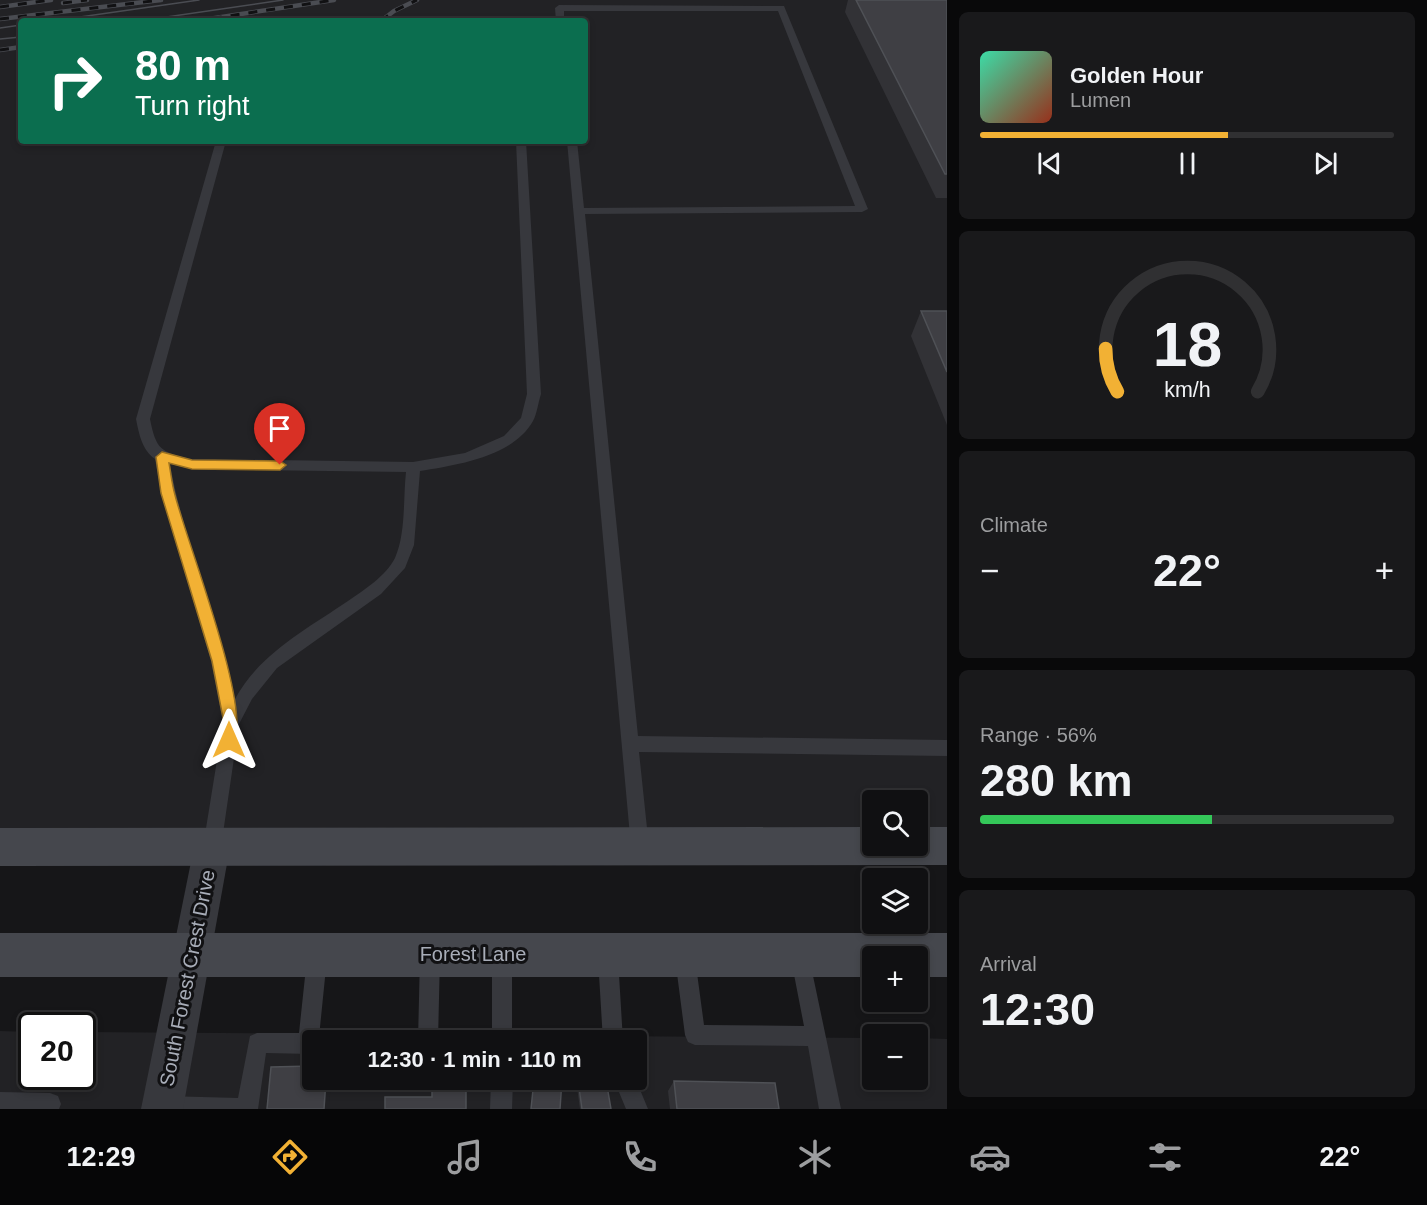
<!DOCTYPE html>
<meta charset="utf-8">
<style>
body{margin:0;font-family:Arial,sans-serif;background:#19191b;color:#f1f3f6;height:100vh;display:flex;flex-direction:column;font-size:22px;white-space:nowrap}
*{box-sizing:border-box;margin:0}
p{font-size:20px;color:#9c9d9f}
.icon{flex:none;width:33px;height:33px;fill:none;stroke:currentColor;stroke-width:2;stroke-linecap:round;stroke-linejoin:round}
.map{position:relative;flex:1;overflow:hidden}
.side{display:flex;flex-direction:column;gap:12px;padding:12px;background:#09090a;width:480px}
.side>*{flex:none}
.banner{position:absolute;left:18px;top:18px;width:570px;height:126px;border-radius:6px;box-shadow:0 3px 9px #0003,0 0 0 2px #303032;background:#0b6e4f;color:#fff;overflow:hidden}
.tools{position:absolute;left:862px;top:790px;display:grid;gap:12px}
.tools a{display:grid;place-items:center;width:66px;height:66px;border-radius:6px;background:#101012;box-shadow:0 3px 9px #0003,0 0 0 2px #303032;font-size:30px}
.speed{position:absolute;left:18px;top:1012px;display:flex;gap:12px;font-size:30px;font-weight:700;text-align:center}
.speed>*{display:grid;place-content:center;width:78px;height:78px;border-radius:50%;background:#101012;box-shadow:0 3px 9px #0003,0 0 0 2px #303032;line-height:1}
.speed .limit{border:3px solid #111;border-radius:9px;background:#fff;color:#111}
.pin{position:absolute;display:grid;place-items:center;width:51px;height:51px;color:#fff;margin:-62px -26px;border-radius:50% 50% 50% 0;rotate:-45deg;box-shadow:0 0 6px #0007}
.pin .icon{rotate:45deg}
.me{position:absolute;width:66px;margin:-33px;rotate:0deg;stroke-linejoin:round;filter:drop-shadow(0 0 4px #0008)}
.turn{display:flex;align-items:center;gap:21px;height:126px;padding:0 18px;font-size:27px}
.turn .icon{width:78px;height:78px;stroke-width:2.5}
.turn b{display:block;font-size:42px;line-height:51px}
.big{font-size:45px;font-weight:700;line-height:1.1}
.side .tile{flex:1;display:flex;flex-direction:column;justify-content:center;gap:9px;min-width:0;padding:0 21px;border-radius:9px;background:#19191b}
.side .dial{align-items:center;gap:0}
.dial svg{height:156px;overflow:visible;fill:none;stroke:#303032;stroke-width:7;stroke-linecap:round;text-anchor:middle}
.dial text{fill:#f1f3f6;stroke:none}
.song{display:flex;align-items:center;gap:18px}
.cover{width:72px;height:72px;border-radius:9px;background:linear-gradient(135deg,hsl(160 70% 55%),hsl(10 70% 35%))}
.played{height:6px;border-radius:3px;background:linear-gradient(90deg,#f2b134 60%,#303032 60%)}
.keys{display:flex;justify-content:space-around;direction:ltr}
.heat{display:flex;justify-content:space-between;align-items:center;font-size:33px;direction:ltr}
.charge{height:9px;border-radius:4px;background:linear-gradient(90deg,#34c759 56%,#303032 0)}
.trip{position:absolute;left:302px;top:1030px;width:345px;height:60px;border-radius:6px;background:#101012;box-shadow:0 3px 9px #0003,0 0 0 2px #303032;font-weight:700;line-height:60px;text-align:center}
.dock{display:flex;height:96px;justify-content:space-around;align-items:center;background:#060607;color:#9c9d9f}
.dock .icon{width:42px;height:42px}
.dock .current{color:#f2b134}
.dock b{font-size:27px;color:#f1f3f6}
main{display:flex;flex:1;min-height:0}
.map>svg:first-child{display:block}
.built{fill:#222225;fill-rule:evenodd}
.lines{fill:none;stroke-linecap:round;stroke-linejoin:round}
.lane{fill:#37383d;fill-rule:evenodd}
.street{fill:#37383d;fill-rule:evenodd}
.secondary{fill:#45474d;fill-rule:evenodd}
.tram{stroke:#4a4c52;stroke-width:1.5}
.rail-casing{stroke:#4a4c52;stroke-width:4.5}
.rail{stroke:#111113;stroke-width:3;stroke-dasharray:9;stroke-linecap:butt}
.wall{fill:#323236}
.shaded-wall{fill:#212124}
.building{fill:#3f3f44;stroke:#4f5156;stroke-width:1.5}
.route{fill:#f2b134;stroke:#9d7322;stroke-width:1.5}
.labels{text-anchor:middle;stroke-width:6;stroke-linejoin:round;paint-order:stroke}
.near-street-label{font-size:20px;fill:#a8adb8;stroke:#111113}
</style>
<main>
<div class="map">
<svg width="947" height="1109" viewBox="0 0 947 1109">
<rect width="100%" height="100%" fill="#161618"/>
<path class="built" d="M0,0H947V840H918V801H873V839L0,834ZM21,21H585V141H21Z
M0,1031L31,1032L32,1077H82L83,1032L873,1038V1080H918V1038L947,1039V1109H0ZM312,1041H636V1080H312Z"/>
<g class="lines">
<path class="lane" d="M559,5L784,6L868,209L862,212L585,214L638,736L947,740V756L639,752L649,847L646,853L640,856L634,853L631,847L567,141H577L584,208L855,206L778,11H564V21H556L555,8Z
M216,141H226L150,419C156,450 161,452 191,459L413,462L465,453L504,436L521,418L527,394L516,141H526L541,394C538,403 537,414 533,421C513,457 456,465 420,471L414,545L405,568L381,594L277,668L252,699L239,724L221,847L218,853L212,856L206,853L203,847L223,723L211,661L161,493L155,459C142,450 139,434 136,419ZM170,464L191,469L406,472C403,499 406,533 395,558C386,576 364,590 348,601C307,629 259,654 235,699C219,619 184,544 170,464Z
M430,946L437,949L440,956L438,1041H418L420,956L423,949Z
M502,947L509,950L512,957V1041H492V957L495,950Z
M317,948L324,951L327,958L319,1037L321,1041H312V1054L266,1053L258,1109H155L157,1099L165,1096L238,1098L250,1036L257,1033H299L307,958L310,951Z
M608,948L615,951L618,958L623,1041H603L598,958L601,951Z
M685,948L692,951L695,958L704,1025L804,1026L791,959L794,952L801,949L808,952L841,1109H819L808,1046L695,1045L688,1042L685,1035L675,958L678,951Z
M491,1080H513L512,1109H490Z
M614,1080H636L648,1109H626Z
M0,1092L50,1093L58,1096L61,1104L59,1109H0Z"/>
<path class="street" d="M212,830L225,835L230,847L183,1109H141L194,847L199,835Z"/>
<path class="secondary" d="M873,827V846H918V827H947V865L0,866V828Z
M0,933H947V977H918V957H873V977H0Z"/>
<path class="tram" d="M52,21L199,0
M139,21L283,0
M0,28L21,25
M0,39L21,37"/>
<defs>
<path id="rail" d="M63,3L87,0
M0,7L51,0
M0,19L161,0
M195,21L334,0
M381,21L394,11L417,0
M0,50L21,47"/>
</defs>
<use href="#rail" class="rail-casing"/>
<use href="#rail" class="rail"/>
</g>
<path class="wall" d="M848,0H947V198H936L845,12Z
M921,311H947V425L911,336Z
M576,1080H606L611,1109H580Z
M674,1081L779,1109H670L668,1091Z"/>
<path class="shaded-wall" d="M326,1080H331L329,1109H324Z"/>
<path class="building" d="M856,0H947V174H945Z
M921,311H947V372Z
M312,1066V1080H326L324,1109H267L271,1067Z
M432,1080H466V1109H385V1097H432Z
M534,1080H562L560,1109H531Z
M578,1080H606L611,1109H582Z
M674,1081L775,1083L779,1109H677Z"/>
<path class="route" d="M162,452L192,460L280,461L286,465L280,470L192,469L169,463C171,474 172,485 175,495C187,543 252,707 234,745L229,747L223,745L221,740L224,723L212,661L161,493L156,457Z"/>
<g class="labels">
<g class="near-street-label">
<text x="473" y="961">Forest Lane</text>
<text transform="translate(187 978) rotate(-79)" y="7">South Forest Crest Drive</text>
</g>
</g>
</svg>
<div class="tools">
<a><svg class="icon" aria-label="search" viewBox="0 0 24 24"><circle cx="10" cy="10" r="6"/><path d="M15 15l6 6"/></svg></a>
<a><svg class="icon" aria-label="layers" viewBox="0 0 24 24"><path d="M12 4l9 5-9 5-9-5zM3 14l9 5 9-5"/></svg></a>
<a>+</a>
<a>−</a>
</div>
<div class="speed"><div class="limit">20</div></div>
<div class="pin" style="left:280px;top:465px;background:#d93025"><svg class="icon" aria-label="arrive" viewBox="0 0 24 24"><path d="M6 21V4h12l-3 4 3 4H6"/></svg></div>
<svg class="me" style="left:229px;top:740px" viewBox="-20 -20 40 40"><path d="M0-17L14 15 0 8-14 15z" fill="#f2b134" stroke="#fff" stroke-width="4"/></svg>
<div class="trip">12:30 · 1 min · 110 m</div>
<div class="banner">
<div class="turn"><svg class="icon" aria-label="right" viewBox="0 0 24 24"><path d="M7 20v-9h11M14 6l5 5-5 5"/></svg><div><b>80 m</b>Turn right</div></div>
</div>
</div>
<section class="side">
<div class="tile">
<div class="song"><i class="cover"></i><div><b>Golden Hour</b><p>Lumen</p></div></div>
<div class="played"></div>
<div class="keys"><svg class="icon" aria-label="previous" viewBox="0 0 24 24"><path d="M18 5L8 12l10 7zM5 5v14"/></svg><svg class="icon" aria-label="pause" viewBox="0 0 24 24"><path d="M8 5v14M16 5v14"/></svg><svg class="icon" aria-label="next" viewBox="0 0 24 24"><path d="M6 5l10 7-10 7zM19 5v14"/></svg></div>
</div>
<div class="tile dial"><svg viewBox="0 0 100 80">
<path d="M14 69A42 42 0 1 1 86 69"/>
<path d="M14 69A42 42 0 0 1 8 47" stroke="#f2b134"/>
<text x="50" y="56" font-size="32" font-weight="700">18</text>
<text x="50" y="72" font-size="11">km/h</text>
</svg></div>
<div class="tile"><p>Climate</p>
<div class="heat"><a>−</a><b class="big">22°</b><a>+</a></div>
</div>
<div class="tile"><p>Range · 56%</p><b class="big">280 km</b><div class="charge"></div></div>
<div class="tile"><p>Arrival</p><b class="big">12:30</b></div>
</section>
</main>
<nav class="dock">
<b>12:29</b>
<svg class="icon current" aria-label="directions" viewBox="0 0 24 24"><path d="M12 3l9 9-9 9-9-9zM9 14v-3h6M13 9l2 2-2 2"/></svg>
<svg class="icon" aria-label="music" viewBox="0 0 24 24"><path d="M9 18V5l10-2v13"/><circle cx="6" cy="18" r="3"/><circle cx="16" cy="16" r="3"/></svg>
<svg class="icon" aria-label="phone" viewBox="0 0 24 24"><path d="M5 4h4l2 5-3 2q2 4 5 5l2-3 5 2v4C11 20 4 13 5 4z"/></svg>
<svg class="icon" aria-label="climate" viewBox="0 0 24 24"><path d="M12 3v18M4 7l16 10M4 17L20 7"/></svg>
<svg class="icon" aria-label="car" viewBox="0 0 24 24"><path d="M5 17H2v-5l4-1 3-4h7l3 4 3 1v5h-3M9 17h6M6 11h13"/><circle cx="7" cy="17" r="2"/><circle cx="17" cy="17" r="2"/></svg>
<svg class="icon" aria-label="filters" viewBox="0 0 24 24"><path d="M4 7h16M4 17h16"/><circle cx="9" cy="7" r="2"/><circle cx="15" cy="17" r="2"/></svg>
<b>22°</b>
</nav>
